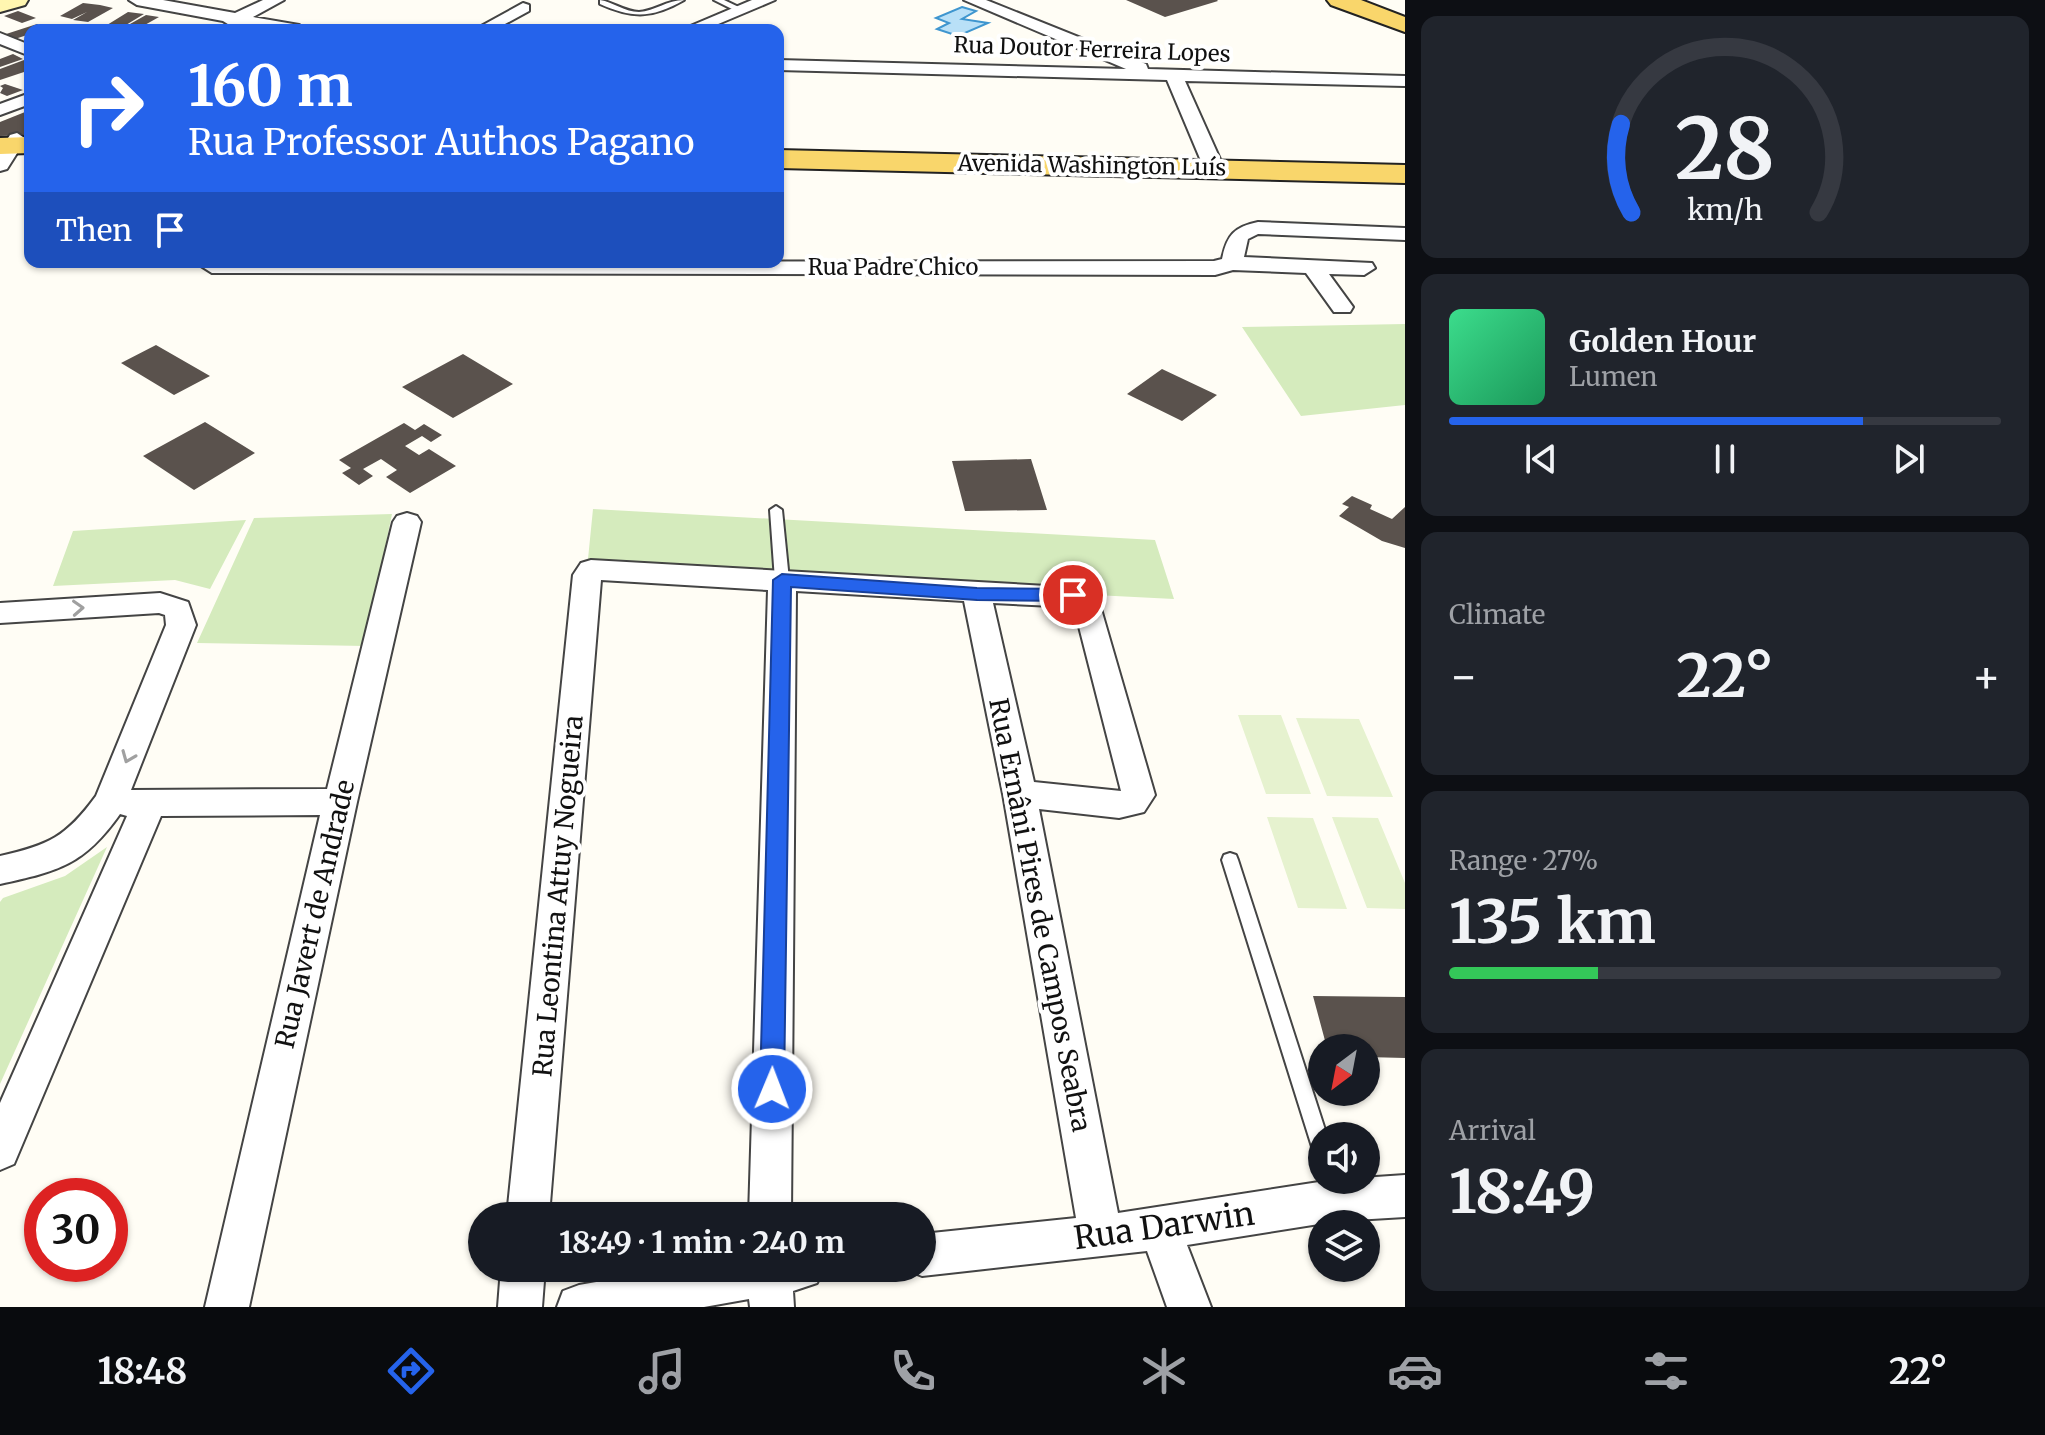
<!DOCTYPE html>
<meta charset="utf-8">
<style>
body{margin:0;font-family:Merriweather,serif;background:#20242c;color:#f1f3f6;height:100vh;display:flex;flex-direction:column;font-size:30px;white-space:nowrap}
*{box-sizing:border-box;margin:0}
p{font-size:26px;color:#9ea1a6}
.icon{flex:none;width:44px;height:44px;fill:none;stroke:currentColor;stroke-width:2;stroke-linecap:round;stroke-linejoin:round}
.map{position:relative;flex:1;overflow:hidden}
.sheet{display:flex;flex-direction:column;gap:16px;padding:16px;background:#0d0f14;width:640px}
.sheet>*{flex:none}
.guide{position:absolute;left:24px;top:24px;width:760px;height:244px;border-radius:16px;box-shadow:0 2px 6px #0004;background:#2563eb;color:#fff;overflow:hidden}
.needle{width:52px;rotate:212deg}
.controls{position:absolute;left:1308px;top:1034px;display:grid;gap:16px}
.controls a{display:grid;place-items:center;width:72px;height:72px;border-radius:50%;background:#171b24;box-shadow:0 2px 6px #0004;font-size:40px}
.speed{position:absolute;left:24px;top:1178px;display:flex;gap:16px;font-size:40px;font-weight:700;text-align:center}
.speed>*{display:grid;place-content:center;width:104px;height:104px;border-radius:50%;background:#171b24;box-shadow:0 2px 6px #0004;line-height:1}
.speed .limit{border:12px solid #d22;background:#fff;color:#111}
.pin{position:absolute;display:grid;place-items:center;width:68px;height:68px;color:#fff;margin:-34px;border:4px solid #fff;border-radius:50%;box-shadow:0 2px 8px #0007}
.me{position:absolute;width:88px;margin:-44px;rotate:1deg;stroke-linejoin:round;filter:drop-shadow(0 0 6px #0008)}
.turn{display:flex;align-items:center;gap:28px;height:168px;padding:0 32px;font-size:36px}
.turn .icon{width:104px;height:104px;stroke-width:2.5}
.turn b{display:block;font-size:56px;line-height:68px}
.then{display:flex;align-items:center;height:76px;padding:0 32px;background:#0003;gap:16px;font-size:30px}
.big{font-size:60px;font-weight:700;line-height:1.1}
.sheet .tile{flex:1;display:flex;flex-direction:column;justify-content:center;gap:12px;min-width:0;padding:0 28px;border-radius:16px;background:#20242c}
.sheet .dial{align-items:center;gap:0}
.dial svg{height:208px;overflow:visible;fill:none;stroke:#363941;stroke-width:7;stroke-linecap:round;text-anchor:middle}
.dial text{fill:#f1f3f6;stroke:none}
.song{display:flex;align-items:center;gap:24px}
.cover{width:96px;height:96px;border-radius:12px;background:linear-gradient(135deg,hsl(150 70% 55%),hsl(150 70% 35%))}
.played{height:8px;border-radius:4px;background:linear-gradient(90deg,#2563eb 75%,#363941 75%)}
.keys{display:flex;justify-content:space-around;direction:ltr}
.heat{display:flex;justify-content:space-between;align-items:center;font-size:44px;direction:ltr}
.charge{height:12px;border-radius:6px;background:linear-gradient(90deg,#34c759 27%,#363941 0)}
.trip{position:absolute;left:468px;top:1202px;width:468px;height:80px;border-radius:40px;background:#171b24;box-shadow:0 2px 6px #0004;font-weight:700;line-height:80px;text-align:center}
.tab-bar{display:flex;height:128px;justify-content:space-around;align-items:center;background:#090b0e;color:#9ea1a6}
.tab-bar .icon{width:56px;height:56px}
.tab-bar .active{color:#2563eb}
.tab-bar b{font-size:36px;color:#f1f3f6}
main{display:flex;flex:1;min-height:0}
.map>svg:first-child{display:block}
.green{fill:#d5ebbd}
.pitch{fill:#e6f2cf}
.water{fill:#b9e0f7;stroke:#3f96cf;stroke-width:2}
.building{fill:#5a524d}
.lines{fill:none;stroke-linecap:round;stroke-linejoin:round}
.lane-casing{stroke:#444;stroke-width:4}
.street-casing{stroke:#444;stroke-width:4}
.secondary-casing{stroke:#333;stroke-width:4}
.primary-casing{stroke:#222;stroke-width:4}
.lane{fill:#fff;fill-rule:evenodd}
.street{fill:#fff;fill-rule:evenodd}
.secondary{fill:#fff6b0;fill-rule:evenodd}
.primary{fill:#f9d66b;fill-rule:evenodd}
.oneway{stroke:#a0a0a0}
.route{fill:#2563eb;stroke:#184099;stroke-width:2}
.labels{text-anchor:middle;stroke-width:8;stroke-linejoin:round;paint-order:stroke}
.far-street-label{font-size:22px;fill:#111;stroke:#fff}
.street-label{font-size:26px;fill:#111;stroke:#fff}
.near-street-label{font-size:32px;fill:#111;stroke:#fff}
</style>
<main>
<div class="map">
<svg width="1405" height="1307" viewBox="0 0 1405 1307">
<rect width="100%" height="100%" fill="#fffdf5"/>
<path class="green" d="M1405,324V405L1301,416L1242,327Z
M593,509L1155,540L1174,599L587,569Z
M392,514L365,646L197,643L254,518Z
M246,520L210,589L175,580L53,586L73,531Z
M107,847L0,1084V902L3,898L65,876Z"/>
<path class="pitch" d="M1238,715H1281L1311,794H1266Z
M1296,718L1359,719L1393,797L1327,796Z
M1267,817L1313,818L1347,909L1298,908Z
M1332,817L1378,818L1405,883V909L1367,908Z"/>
<path class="water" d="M962,7L976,11L962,19L988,23L958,36L937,29L949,23L936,18Z"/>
<path class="building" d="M1126,0H1217L1218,1L1165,17Z
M83,3L100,5L113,8L88,22L73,20L87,12L72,19L60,16Z
M18,11L36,18L22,23L4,16Z
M128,12L144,14L121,28L107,25Z
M146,15L159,17L143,26L130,24Z
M37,24L46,28L30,30V34L12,40L3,35Z
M13,54L23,59L0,67V59Z
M24,60L30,63L27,66L30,70L0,80V69Z
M5,84L23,90L7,96L0,93L3,88L0,86Z
M30,110V135L0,136V122Z
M156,345L210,376L174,395L121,363Z
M463,354L513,384L453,418L402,387Z
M1162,369L1217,395L1182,421L1127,394Z
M205,422L255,453L194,490L143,456Z
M404,423L415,430L424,424L442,435L431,442L422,436L405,446L419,455L429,449L456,466L410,493L386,477L397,470L381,459L363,469L373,476L359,485L342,473L351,468L339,460Z
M1031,459L1047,510L965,511L952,461Z
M1352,496L1372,505L1370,509L1392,519L1405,507V548L1382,541L1339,516L1349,507L1342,504Z
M1313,996L1405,997V1058L1366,1057V1048H1327Z"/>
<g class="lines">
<defs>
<path id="lane" d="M600,0C613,2 625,12 639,12C655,11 667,0 684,0C653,18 633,19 600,4Z
M714,0H724L745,10L738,12Z
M776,506L782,510L789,580L782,585L775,580L770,510Z
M1230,853L1236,855L1238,860L1327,1136H1322V1159L1315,1157L1313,1150L1222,860L1224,855Z"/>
<path id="street" d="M129,0H163L235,13L263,0H284L253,17L299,25L307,30H272L238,24L231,26L223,21L137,5Z
M752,0H775L704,30H681Z
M964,0H986L1146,64L1148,69L1405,76V86L1185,81L1224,168L1214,174L1204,168L1167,80L778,70V60L1126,69Z
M523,3L529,5V11L494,30H474Z
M0,33L30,45V56L0,44Z
M30,93V104L0,115V104Z
M17,133L26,139L7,169L0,171V150L10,135Z
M1258,222L1405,228V240L1258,234L1248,239L1244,257L1372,263L1375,268L1364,275L1329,274L1353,307L1350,312H1334L1306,273L1233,270L1215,275L212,273L201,266L204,262L1214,261L1222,259C1227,235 1234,227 1258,222Z
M407,513L417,516L421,522L357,802L249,1307H205L320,815L161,816L14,1164L0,1170V1103L127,816L120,814C84,865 59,871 0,884V856C49,845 66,837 96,796L166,625L165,615L159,613L0,623V603L160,593L188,602L196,625L131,790L327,789L393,522L397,516Z
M591,560L1082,588L1097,595L1155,795L1144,812L1119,818L1039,809L1118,1213L1332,1180L1405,1175V1217L1338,1221L1187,1245L1211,1307H1167L1147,1251L922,1276L907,1270L922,1268V1234L1076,1218L1003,794L964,601L796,591L791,1216H749L768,590L601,580L549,1216H507L573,575L581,563ZM993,603L1074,607L1121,791L1034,782Z
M501,1268H545L542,1307H498Z
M677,1268H824L817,1283L793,1291L794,1307H750L749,1299L704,1307H557L563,1291L579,1285Z"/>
<path id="secondary" d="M0,0H28L25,5L0,12Z"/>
<path id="primary" d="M1327,0H1361L1405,17V32L1331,5Z
M30,137V153L0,154V138Z
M778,150L1405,165V183L778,168Z"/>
</defs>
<use href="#lane" class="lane-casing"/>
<use href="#street" class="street-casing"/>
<use href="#secondary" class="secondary-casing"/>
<use href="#primary" class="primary-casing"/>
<use href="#lane" class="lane"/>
<use href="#street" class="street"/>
<use href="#secondary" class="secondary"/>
<use href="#primary" class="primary"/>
</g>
<defs><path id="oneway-chevron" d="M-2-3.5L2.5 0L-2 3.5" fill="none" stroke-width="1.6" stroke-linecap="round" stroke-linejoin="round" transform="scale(2)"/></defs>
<g class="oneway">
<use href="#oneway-chevron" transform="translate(78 608) rotate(-3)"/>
<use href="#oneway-chevron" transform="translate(128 757) rotate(112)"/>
</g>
<path class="route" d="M782,574L977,588L1073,589L1081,595L1073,601L977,600L791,587L784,1089L781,1097L772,1100L764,1097L760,1089L773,580Z"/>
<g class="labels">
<g class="far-street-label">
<text transform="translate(1092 49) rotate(2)" y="8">Rua Doutor Ferreira Lopes</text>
<text transform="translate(1092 165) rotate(1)" y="8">Avenida Washington Luís</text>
<text x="893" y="275">Rua Padre Chico</text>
</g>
<g class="street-label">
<text transform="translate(558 896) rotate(-85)" y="9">Rua Leontina Attuy Nogueira</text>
<text transform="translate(315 914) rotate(-77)" y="9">Rua Javert de Andrade</text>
<text transform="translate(1040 915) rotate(79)" y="9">Rua Ernâni Pires de Campos Seabra</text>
</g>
<g class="near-street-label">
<text transform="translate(1164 1226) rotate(-8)" y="11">Rua Darwin</text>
</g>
</g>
</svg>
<div class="controls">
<a><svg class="needle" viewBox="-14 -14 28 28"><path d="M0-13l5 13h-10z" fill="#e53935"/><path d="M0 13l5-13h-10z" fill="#9ea1a6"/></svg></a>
<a><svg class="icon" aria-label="sound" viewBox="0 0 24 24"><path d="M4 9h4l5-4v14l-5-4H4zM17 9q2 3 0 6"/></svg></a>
<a><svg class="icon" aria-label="layers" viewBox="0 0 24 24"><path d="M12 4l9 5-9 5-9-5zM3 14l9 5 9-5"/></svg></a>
</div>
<div class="speed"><div class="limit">30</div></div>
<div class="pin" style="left:1073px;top:595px;background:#d93025"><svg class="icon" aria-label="arrive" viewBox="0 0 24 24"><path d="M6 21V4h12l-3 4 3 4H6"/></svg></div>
<svg class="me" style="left:772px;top:1089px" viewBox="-20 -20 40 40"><circle r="17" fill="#2563eb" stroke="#fff" stroke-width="3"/><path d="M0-11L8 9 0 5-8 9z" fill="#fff"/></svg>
<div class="trip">18:49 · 1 min · 240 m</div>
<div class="guide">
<div class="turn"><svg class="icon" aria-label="right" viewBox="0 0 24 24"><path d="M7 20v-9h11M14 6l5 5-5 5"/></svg><div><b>160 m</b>Rua Professor Authos Pagano</div></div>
<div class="then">Then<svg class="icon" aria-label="arrive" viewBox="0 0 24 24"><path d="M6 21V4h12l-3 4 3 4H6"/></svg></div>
</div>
</div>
<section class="sheet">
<div class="tile dial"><svg viewBox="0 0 100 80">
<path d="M14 69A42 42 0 1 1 86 69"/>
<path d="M14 69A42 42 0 0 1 10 35" stroke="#2563eb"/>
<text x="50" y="56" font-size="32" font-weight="700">28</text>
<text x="50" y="72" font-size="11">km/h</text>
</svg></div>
<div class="tile">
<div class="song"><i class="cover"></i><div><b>Golden Hour</b><p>Lumen</p></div></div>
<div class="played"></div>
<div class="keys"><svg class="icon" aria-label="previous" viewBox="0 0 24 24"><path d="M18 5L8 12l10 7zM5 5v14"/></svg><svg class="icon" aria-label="pause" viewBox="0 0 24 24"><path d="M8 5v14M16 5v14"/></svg><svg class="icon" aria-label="next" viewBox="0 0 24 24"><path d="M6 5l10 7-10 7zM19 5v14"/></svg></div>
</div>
<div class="tile"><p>Climate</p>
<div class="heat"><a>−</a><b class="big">22°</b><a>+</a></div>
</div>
<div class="tile"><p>Range · 27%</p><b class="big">135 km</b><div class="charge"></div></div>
<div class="tile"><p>Arrival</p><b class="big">18:49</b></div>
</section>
</main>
<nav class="tab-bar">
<b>18:48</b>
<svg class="icon active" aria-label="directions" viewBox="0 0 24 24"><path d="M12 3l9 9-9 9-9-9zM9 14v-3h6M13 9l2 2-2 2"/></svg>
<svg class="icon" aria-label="music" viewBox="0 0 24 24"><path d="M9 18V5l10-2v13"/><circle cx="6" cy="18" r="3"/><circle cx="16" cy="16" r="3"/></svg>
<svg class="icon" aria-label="phone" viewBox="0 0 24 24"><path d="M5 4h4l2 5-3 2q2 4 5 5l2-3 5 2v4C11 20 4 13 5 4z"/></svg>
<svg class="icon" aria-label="climate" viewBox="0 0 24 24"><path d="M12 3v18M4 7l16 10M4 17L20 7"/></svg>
<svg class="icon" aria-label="car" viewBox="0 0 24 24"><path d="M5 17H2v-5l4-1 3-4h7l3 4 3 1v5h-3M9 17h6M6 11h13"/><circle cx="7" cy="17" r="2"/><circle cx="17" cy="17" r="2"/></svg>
<svg class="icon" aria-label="filters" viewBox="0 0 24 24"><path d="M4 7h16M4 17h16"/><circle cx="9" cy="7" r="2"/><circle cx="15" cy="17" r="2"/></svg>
<b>22°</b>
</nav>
